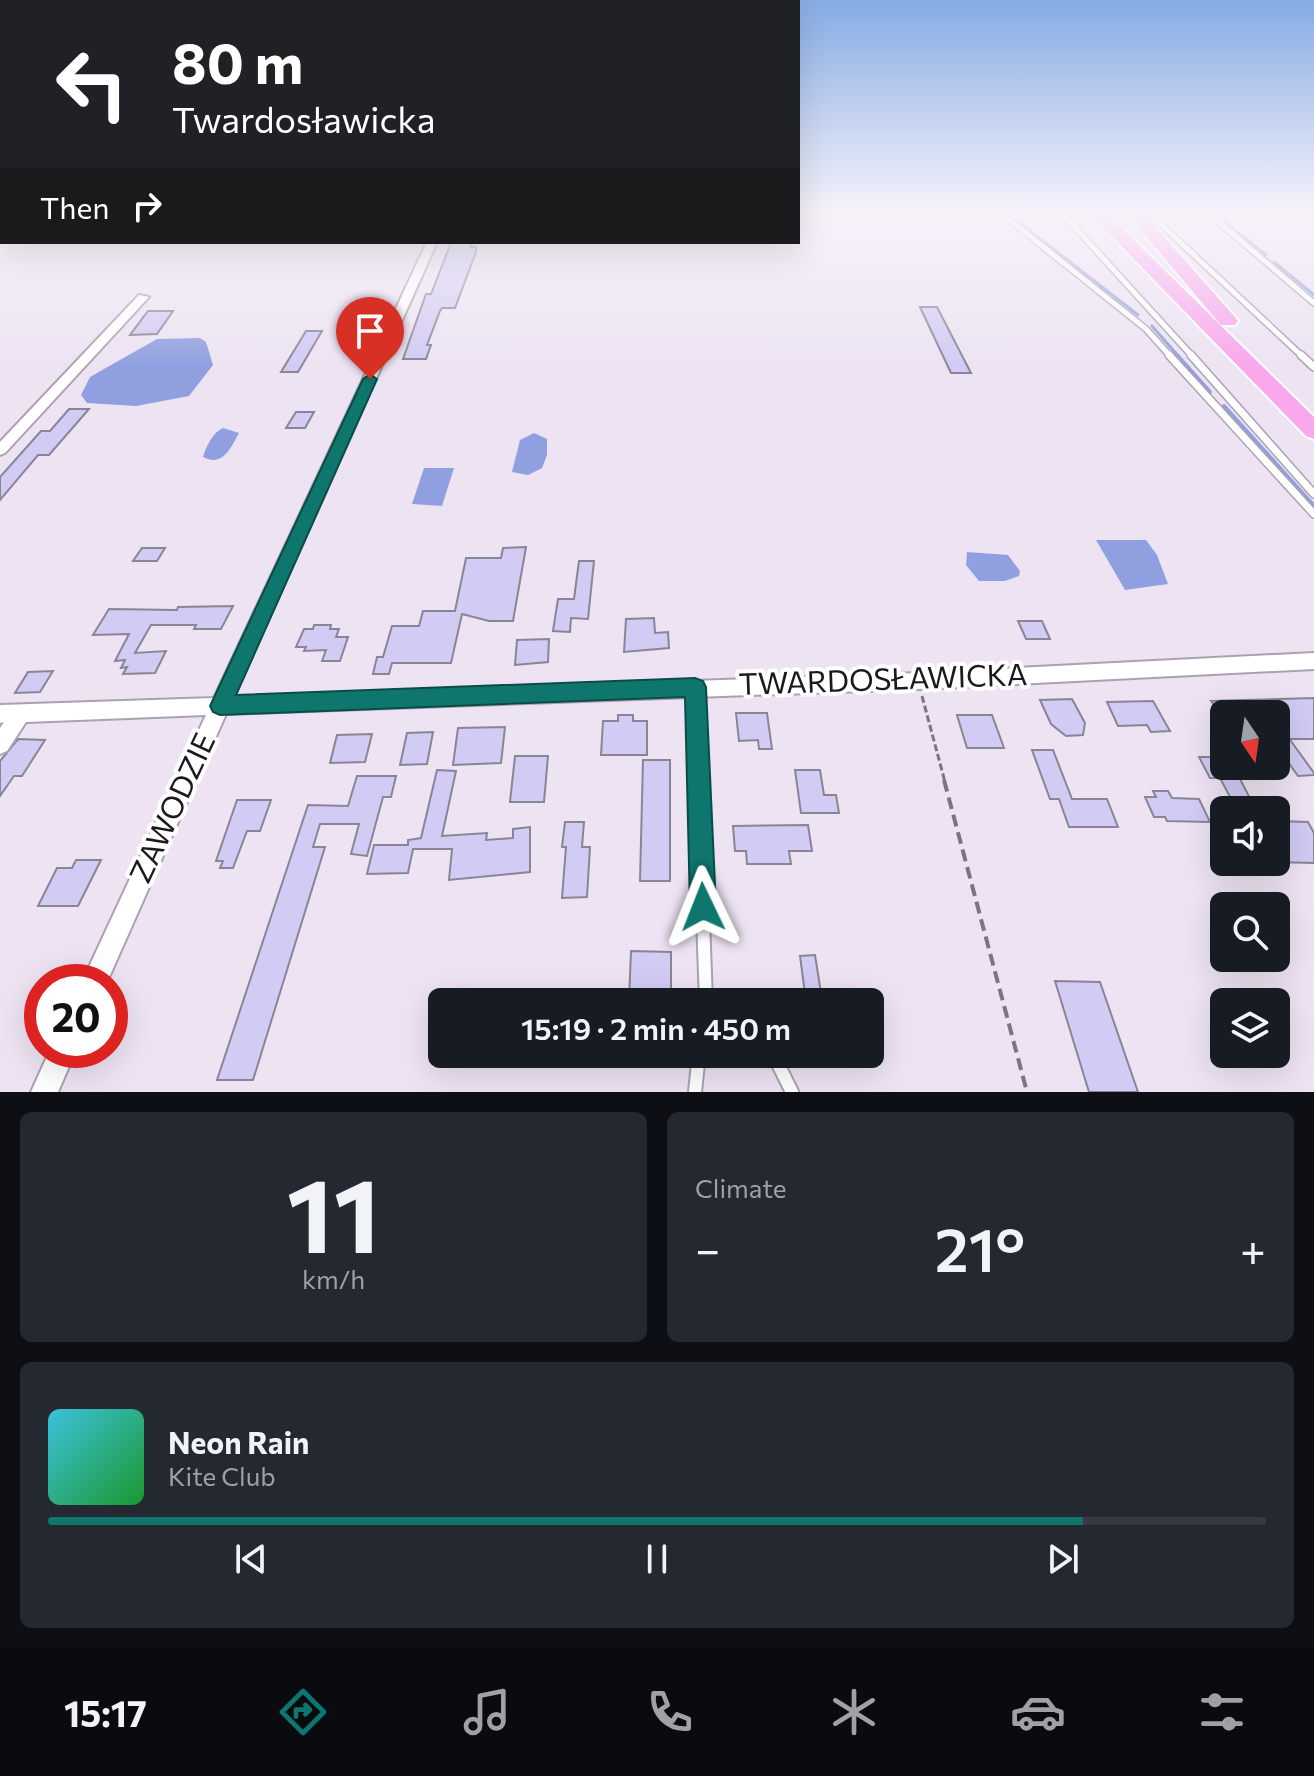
<!DOCTYPE html>
<meta charset="utf-8">
<style>
body{margin:0;font-family:Commissioner,sans-serif;background:#242831;color:#f1f3f6;height:100vh;display:flex;flex-direction:column;font-size:30px;white-space:nowrap}
*{box-sizing:border-box;margin:0}
p{font-size:26px;color:#9ea1a6}
.icon{flex:none;width:44px;height:44px;fill:none;stroke:currentColor;stroke-width:2;stroke-linecap:round;stroke-linejoin:round}
.map{position:relative;height:1092px;overflow:hidden}
.drawer{display:flex;flex-direction:column;gap:20px;padding:20px;background:#0d0f14;flex:1}
.drawer>*{flex:none}
.banner{position:absolute;left:0px;top:0px;width:800px;height:244px;box-shadow:0 8px 32px #0002;background:#202124;color:#fff;overflow:hidden}
.needle{width:52px;rotate:167deg}
.controls{position:absolute;left:1210px;top:700px;display:grid;gap:16px}
.controls a{display:grid;place-items:center;width:80px;height:80px;border-radius:12px;background:#171b24;box-shadow:0 8px 32px #0002;font-size:40px}
.speed{position:absolute;left:24px;top:964px;display:flex;gap:16px;font-size:40px;font-weight:700;text-align:center}
.speed>*{display:grid;place-content:center;width:104px;height:104px;border-radius:50%;background:#171b24;box-shadow:0 8px 32px #0002;line-height:1}
.speed .limit{border:12px solid #d22;background:#fff;color:#111}
.pin{position:absolute;display:grid;place-items:center;width:68px;height:68px;color:#fff;margin:-82px -34px;border-radius:50% 50% 50% 0;rotate:-45deg;box-shadow:0 0 8px #0007}
.pin .icon{rotate:45deg}
.me{position:absolute;width:88px;margin:-44px;rotate:358deg;stroke-linejoin:round;filter:drop-shadow(0 0 6px #0008)}
.turn{display:flex;align-items:center;gap:28px;height:168px;padding:0 40px;font-size:36px}
.turn .icon{width:104px;height:104px;stroke-width:2.5}
.turn b{display:block;font-size:56px;line-height:68px}
.then{display:flex;align-items:center;height:76px;padding:0 40px;background:#0003;gap:16px;font-size:30px}
.big{font-size:60px;font-weight:600;line-height:1.1}
.drawer .widget{flex:1;display:flex;flex-direction:column;justify-content:center;gap:12px;min-width:0;padding:0 28px;border-radius:12px;background:#242831}
.drawer .dial{align-items:center;gap:0}
.dial b{font-size:104px;line-height:1}
.song{display:flex;align-items:center;gap:24px}
.cover{width:96px;height:96px;border-radius:12px;background:linear-gradient(135deg,hsl(190 70% 55%),hsl(130 70% 35%))}
.played{height:8px;border-radius:4px;background:linear-gradient(90deg,#0f766e 85%,#363941 85%)}
.keys{display:flex;justify-content:space-around;direction:ltr}
.heat{display:flex;justify-content:space-between;align-items:center;font-size:44px;direction:ltr}
.drawer .tiles{flex:1;display:grid;gap:20px;grid-template-columns:1fr 1fr}
.widget:last-child{grid-column:span 2}
.trip{position:absolute;left:428px;top:988px;width:456px;height:80px;border-radius:12px;background:#171b24;box-shadow:0 8px 32px #0002;font-weight:600;line-height:80px;text-align:center}
.tabs{display:flex;height:128px;justify-content:space-around;align-items:center;background:#090b0e;color:#9ea1a6}
.tabs .icon{width:56px;height:56px}
.tabs .active{color:#0f766e}
.tabs b{font-size:36px;color:#f1f3f6}
.map>svg:first-child{display:block}
.water{fill:#909fdf}
.lines{fill:none;stroke-linecap:round;stroke-linejoin:round}
.stream-far1{stroke:#909fdf;stroke-width:3}
.stream{stroke:#909fdf;stroke-width:4}
.building{fill:#d2cbf4;stroke:#888696;stroke-width:2}
.service-far3-casing{stroke:#aba1b1;stroke-width:8}
.service-far2-casing{stroke:#aba1b1;stroke-width:10}
.service-far1-casing{stroke:#aba1b1;stroke-width:13}
.service-casing{stroke:#aba1b1;stroke-width:16}
.minor-casing{stroke:#aba1b1;stroke-width:4}
.motorway-casing{stroke:#fff;stroke-width:4}
.path-far1{stroke:#7b757f;stroke-width:3;stroke-dasharray:7 3;stroke-linecap:butt}
.path{stroke:#7b757f;stroke-width:4;stroke-dasharray:12 6;stroke-linecap:butt}
.service-far3{stroke:#fff;stroke-width:5}
.service-far2{stroke:#fff;stroke-width:7}
.service-far1{stroke:#fff;stroke-width:9}
.service{stroke:#fff;stroke-width:12}
.minor{fill:#fff;fill-rule:evenodd}
.motorway{fill:#f8a8eb;fill-rule:evenodd}
.route{fill:#0f766e;stroke:#0a4d48;stroke-width:2}
.labels{text-anchor:middle;stroke-width:8;stroke-linejoin:round;paint-order:stroke}
.street-label{font-size:30px;fill:#1c181e;stroke:#fff}
</style>
<div class="map">
<svg width="1314" height="1092" viewBox="0 0 1314 1092">
<rect width="100%" height="100%" fill="#ede3f3"/>
<path class="water" d="M200,338L206,342L213,365L189,396L136,406L87,403L81,395L90,377L157,339Z
M223,428L239,433C230,449 223,467 203,457C206,447 213,432 223,428Z
M534,433L547,439V455L542,468L528,475L512,472L520,440Z
M424,468H454L442,506L412,504Z
M1096,540H1146L1157,555L1168,584L1125,590Z
M967,552L1008,555L1020,571L1019,576L1005,581H979L966,565Z"/>
<g class="lines">
<path class="stream-far1" d="M1007,213L1138,315
M1213,213L1266,255
M1274,262L1314,295
M1152,326L1179,357"/>
<path class="stream" d="M1177,355L1210,392
M1224,406L1314,506"/>
</g>
<path class="building" d="M451,243H472L470,247H476V252L455,308H442L440,311L427,345H431L426,359H403L426,294H431Z
M920,307H937L971,373H951Z
M148,311H173L157,334L130,335Z
M306,331H322L298,372H281Z
M69,409H89L49,455H38L0,500V477L41,431H50Z
M296,412H314L305,428H286Z
M526,547L513,621H489L462,614L451,663H392L389,674H373L377,657H383L392,626H419L423,611H455L466,558H501L503,548Z
M142,548H165L157,561H133Z
M579,561H594L588,619L571,618L570,632L553,631L558,599H574Z
M233,606L221,629H194L196,625H151L135,653L166,651L155,673L123,674L127,667L121,668L125,660L115,661L129,634L93,635L109,609L177,610L178,607Z
M654,618L655,633L668,632L669,648L624,652L626,619Z
M1018,621H1042L1050,639H1026Z
M314,625H331L330,629H339L336,637H348L340,661H322L326,650L304,651L306,647H296L304,629H313Z
M549,639L548,662L515,665L517,640Z
M53,671L40,692L15,693L28,672Z
M1314,698V739H1290L1276,714H1220L1211,701Z
M1072,699L1085,723L1083,735L1066,736L1051,724L1040,700Z
M1153,701L1170,731L1151,732L1147,725L1118,726L1107,702Z
M736,713H767L772,749H759L758,740L739,741Z
M618,715H633V721H647V755H601L603,721H618Z
M957,715H992L1004,748H967Z
M505,727L501,763L453,765L458,728Z
M433,732L427,764L400,765L407,733Z
M372,734L365,762L330,763L337,735Z
M1288,737L1314,773V775L1298,776L1276,745V738Z
M18,739L45,740L22,776H14L0,796V761Z
M1032,750H1053L1072,799H1107L1118,827H1069L1059,799H1050Z
M515,756H548L544,802H510Z
M1199,757H1224V766H1237L1244,779H1240L1256,810H1237L1220,778H1210Z
M643,760H670V881H640Z
M437,770L456,771L442,836L487,833L486,840L513,838V829L530,827V872L449,880L452,849H413L408,873L367,874L374,845H408V840L421,838Z
M795,770H820L824,795H836L839,813H801Z
M357,776H396L391,797H383L367,856L351,854L359,824H320L313,847H325L253,1080H217L308,805L348,806Z
M1153,791H1168L1172,798L1199,799L1210,822L1167,821L1165,817H1154L1145,797H1156Z
M237,800H271L260,831H247L233,868H220L223,861H216Z
M1276,821L1308,822L1314,833V863L1276,862Z
M565,822H584L582,847H590L587,897L562,898L566,847H562Z
M808,825L812,851H789L791,864H747L746,851H735L733,826Z
M76,860H101L78,906H38L57,868H72Z
M631,951L671,952V1000H629Z
M815,955L821,993L805,994L800,956Z
M1055,981L1100,982L1138,1092H1089Z"/>
<g class="lines">
<defs>
<path id="service-far3" d="M1001,213L1146,329L1171,357
M1062,213L1193,357
M1149,213L1303,357
M1208,213L1314,303"/>
<path id="service-far2" d="M1169,355L1314,514
M1191,355L1314,494
M1301,355L1314,367"/>
<path id="service-far1" d="M695,688L698,782"/>
<path id="service" d="M698,780L706,1002
M773,1054L792,1092
M695,1092L699,1054"/>
<path id="minor" d="M427,242H437L234,697L918,673L1314,653V669L918,689L226,714L107,982H82L206,715L26,722L7,751L0,754V728L4,722L0,723V705L214,698Z
M139,295L149,297L5,453L0,455V442Z
M50,1050H76L58,1092H31Z"/>
<path id="motorway" d="M1089,213H1106L1314,417V439L1306,436Z
M1126,213H1143L1235,317L1238,321L1235,325H1221Z"/>
</defs>
<use href="#service-far3" class="service-far3-casing"/>
<use href="#service-far2" class="service-far2-casing"/>
<use href="#service-far1" class="service-far1-casing"/>
<use href="#service" class="service-casing"/>
<use href="#minor" class="minor-casing"/>
<use href="#motorway" class="motorway-casing"/>
<path class="path-far1" d="M922,696L945,782"/>
<path class="path" d="M944,780L1027,1092"/>
<use href="#service-far3" class="service-far3"/>
<use href="#service-far2" class="service-far2"/>
<use href="#service-far1" class="service-far1"/>
<use href="#service" class="service"/>
<use href="#minor" class="minor"/>
<use href="#motorway" class="motorway"/>
</g>
<linearGradient id="sky" x2="0" y2="1"><stop stop-color="#85ace4"/><stop offset="0.58" stop-color="#f7f2fa"/><stop offset="1" stop-color="#f7f2fa" stop-opacity="0"/></linearGradient>
<rect width="1314" height="366" fill="url(#sky)"/>
<path class="route" d="M370,374L377,379L236,695L695,678L703,681L706,687L716,907L712,917L703,921L694,917L690,907L685,697L220,715L213,712L210,706L363,379Z"/>
<g class="labels">
<g class="street-label">
<text transform="translate(883 680) rotate(-2)" y="10">TWARDOSŁAWICKA</text>
<text transform="translate(173 808) rotate(-65)" y="10">ZAWODZIE</text>
</g>
</g>
</svg>
<div class="controls">
<a><svg class="needle" viewBox="-14 -14 28 28"><path d="M0-13l5 13h-10z" fill="#e53935"/><path d="M0 13l5-13h-10z" fill="#9ea1a6"/></svg></a>
<a><svg class="icon" aria-label="sound" viewBox="0 0 24 24"><path d="M4 9h4l5-4v14l-5-4H4zM17 9q2 3 0 6"/></svg></a>
<a><svg class="icon" aria-label="search" viewBox="0 0 24 24"><circle cx="10" cy="10" r="6"/><path d="M15 15l6 6"/></svg></a>
<a><svg class="icon" aria-label="layers" viewBox="0 0 24 24"><path d="M12 4l9 5-9 5-9-5zM3 14l9 5 9-5"/></svg></a>
</div>
<div class="speed"><div class="limit">20</div></div>
<div class="pin" style="left:370px;top:379px;background:#d93025"><svg class="icon" aria-label="arrive" viewBox="0 0 24 24"><path d="M6 21V4h12l-3 4 3 4H6"/></svg></div>
<svg class="me" style="left:703px;top:907px" viewBox="-20 -20 40 40"><path d="M0-17L14 15 0 8-14 15z" fill="#0f766e" stroke="#fff" stroke-width="4"/></svg>
<div class="trip">15:19 · 2 min · 450 m</div>
<div class="banner">
<div class="turn"><svg class="icon" aria-label="left" viewBox="0 0 24 24"><path d="M17 20v-9H6M10 6l-5 5 5 5"/></svg><div><b>80 m</b>Twardosławicka</div></div>
<div class="then">Then<svg class="icon" aria-label="right" viewBox="0 0 24 24"><path d="M7 20v-9h11M14 6l5 5-5 5"/></svg></div>
</div>
</div>
<section class="drawer">
<div class="tiles">
<div class="widget dial"><b>11</b><p>km/h</p></div>
<div class="widget"><p>Climate</p>
<div class="heat"><a>−</a><b class="big">21°</b><a>+</a></div>
</div>
<div class="widget">
<div class="song"><i class="cover"></i><div><b>Neon Rain</b><p>Kite Club</p></div></div>
<div class="played"></div>
<div class="keys"><svg class="icon" aria-label="previous" viewBox="0 0 24 24"><path d="M18 5L8 12l10 7zM5 5v14"/></svg><svg class="icon" aria-label="pause" viewBox="0 0 24 24"><path d="M8 5v14M16 5v14"/></svg><svg class="icon" aria-label="next" viewBox="0 0 24 24"><path d="M6 5l10 7-10 7zM19 5v14"/></svg></div>
</div>
</div>
</section>
<nav class="tabs">
<b>15:17</b>
<svg class="icon active" aria-label="directions" viewBox="0 0 24 24"><path d="M12 3l9 9-9 9-9-9zM9 14v-3h6M13 9l2 2-2 2"/></svg>
<svg class="icon" aria-label="music" viewBox="0 0 24 24"><path d="M9 18V5l10-2v13"/><circle cx="6" cy="18" r="3"/><circle cx="16" cy="16" r="3"/></svg>
<svg class="icon" aria-label="phone" viewBox="0 0 24 24"><path d="M5 4h4l2 5-3 2q2 4 5 5l2-3 5 2v4C11 20 4 13 5 4z"/></svg>
<svg class="icon" aria-label="climate" viewBox="0 0 24 24"><path d="M12 3v18M4 7l16 10M4 17L20 7"/></svg>
<svg class="icon" aria-label="car" viewBox="0 0 24 24"><path d="M5 17H2v-5l4-1 3-4h7l3 4 3 1v5h-3M9 17h6M6 11h13"/><circle cx="7" cy="17" r="2"/><circle cx="17" cy="17" r="2"/></svg>
<svg class="icon" aria-label="filters" viewBox="0 0 24 24"><path d="M4 7h16M4 17h16"/><circle cx="9" cy="7" r="2"/><circle cx="15" cy="17" r="2"/></svg>
</nav>
